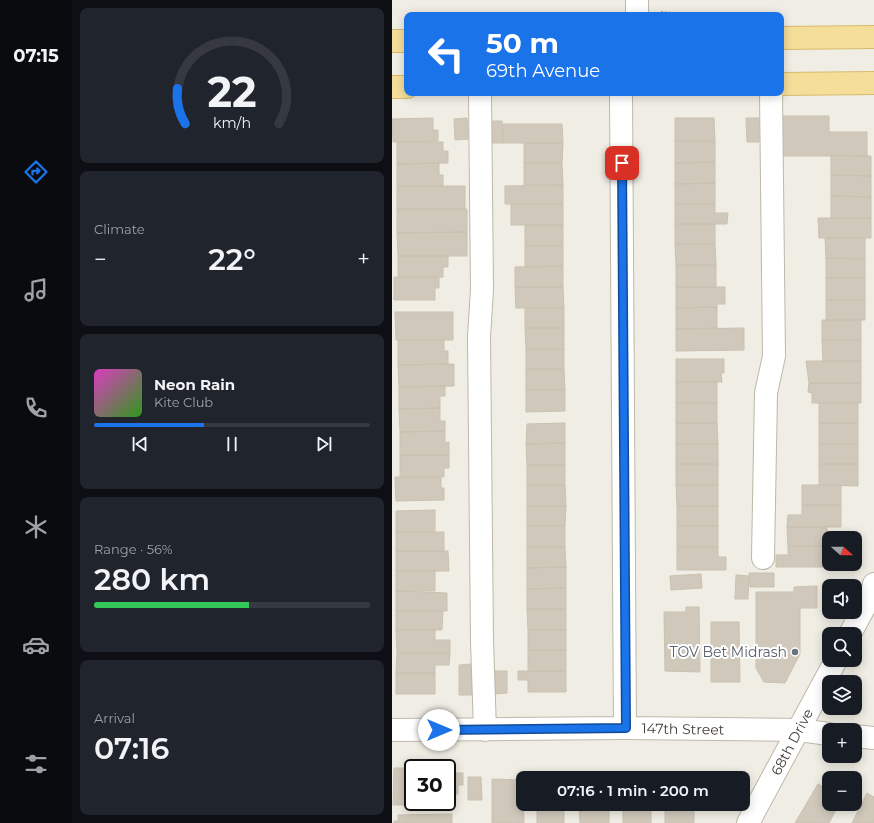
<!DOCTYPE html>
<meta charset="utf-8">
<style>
body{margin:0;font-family:Montserrat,sans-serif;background:#20242c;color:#f1f3f6;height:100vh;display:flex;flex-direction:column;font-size:15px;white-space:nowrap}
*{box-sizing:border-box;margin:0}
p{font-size:13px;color:#9ea1a6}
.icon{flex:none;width:22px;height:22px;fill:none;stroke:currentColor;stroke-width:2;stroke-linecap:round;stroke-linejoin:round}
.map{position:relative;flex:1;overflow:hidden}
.panel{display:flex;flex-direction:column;gap:8px;padding:8px;background:#0d0f14;width:320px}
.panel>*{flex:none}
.guide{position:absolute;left:12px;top:12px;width:380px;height:84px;border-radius:8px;box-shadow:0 2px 10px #0003;background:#1a73e8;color:#fff;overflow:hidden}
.needle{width:26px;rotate:111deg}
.buttons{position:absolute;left:430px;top:531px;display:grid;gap:8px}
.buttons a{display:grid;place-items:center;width:40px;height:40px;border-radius:8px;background:#171b24;box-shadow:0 2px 10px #0003;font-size:20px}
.speed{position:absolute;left:12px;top:759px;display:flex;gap:8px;font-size:20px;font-weight:700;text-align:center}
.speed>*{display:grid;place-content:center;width:52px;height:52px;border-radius:50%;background:#171b24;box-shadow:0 2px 10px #0003;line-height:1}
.speed .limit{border:2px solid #111;border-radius:6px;background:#fff;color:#111}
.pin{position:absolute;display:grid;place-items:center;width:34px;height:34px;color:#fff;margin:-17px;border-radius:8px;box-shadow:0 2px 6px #0006}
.me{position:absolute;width:44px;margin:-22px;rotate:90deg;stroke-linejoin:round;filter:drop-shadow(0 0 3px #0008)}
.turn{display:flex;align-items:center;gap:14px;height:84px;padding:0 16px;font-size:18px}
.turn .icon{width:52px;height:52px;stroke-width:2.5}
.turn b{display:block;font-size:28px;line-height:34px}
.big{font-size:30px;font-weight:600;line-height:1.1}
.panel .widget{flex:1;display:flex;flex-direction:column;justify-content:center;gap:6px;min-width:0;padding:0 14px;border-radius:8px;background:#20242c}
.panel .dial{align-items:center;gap:0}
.dial svg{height:104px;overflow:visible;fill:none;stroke:#363941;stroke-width:7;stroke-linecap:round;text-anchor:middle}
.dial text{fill:#f1f3f6;stroke:none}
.song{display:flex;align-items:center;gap:12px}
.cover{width:48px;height:48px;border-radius:6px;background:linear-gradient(135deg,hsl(310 70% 55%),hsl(110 70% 35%))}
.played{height:4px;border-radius:2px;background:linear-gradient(90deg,#1a73e8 40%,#363941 40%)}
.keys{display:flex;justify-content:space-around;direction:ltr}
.heat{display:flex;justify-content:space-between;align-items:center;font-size:22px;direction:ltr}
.charge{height:6px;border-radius:3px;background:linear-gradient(90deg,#34c759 56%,#363941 0)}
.trip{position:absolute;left:124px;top:771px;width:234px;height:40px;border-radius:8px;background:#171b24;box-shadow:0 2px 10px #0003;font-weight:600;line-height:40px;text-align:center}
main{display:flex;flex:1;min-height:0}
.tabs{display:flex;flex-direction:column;width:72px;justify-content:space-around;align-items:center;background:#090b0e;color:#9ea1a6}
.tabs .icon{width:28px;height:28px}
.tabs .on{color:#1a73e8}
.tabs b{font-size:18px;color:#f1f3f6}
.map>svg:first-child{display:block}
.building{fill:#d0c9bb;stroke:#cac1af}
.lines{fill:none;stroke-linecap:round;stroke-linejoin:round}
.minor-casing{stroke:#bdb8ab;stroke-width:24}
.major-casing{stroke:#d7bb6b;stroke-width:24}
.path{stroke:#bbb19a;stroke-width:2.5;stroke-dasharray:2 2;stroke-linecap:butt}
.minor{stroke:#fff;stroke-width:22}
.major{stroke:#f4de99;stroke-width:22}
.route-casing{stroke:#114b97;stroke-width:10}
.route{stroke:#1a73e8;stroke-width:7}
.worship-dot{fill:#6b7280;stroke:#fff;stroke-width:1.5}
.labels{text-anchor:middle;stroke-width:4;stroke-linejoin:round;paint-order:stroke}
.worship-label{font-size:14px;fill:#5b616d;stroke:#fff;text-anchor:end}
.street-label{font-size:14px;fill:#423d35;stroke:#fff}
</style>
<main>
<nav class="tabs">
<b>07:15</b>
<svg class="icon on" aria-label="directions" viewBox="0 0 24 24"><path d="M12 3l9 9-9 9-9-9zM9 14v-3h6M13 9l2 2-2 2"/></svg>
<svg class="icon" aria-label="music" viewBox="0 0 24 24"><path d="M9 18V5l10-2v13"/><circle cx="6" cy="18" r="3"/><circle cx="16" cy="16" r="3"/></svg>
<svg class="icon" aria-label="phone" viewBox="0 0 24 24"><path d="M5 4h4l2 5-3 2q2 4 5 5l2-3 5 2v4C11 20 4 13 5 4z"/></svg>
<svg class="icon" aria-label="climate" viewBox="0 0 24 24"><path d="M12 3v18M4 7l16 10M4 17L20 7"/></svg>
<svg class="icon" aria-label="car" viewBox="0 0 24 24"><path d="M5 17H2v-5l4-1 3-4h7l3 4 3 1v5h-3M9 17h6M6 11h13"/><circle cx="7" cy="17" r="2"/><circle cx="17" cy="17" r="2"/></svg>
<svg class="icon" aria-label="filters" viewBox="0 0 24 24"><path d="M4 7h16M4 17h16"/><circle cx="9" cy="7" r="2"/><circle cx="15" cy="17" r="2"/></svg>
</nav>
<section class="panel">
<div class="widget dial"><svg viewBox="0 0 100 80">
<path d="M14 69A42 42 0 1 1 86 69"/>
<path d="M14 69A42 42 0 0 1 8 42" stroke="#1a73e8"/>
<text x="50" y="56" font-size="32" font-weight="700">22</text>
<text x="50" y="72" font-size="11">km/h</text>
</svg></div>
<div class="widget"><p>Climate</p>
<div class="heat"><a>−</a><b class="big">22°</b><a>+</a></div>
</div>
<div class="widget">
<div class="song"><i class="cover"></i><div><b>Neon Rain</b><p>Kite Club</p></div></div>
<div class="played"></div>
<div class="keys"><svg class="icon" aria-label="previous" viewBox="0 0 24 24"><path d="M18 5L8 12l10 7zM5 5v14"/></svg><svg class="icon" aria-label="pause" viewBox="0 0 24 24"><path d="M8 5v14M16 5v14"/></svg><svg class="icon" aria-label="next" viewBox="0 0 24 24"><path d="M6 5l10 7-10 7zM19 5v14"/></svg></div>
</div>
<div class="widget"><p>Range · 56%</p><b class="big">280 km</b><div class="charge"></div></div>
<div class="widget"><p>Arrival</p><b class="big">07:16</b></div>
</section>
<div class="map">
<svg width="482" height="823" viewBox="0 0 482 823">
<rect width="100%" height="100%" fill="#f0ede4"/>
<path class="building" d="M389,116H437V132H475V156H389Z
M41,118V130H46V141L1,142L0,119Z
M75,118L76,139L63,140L62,119Z
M283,118H322L323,141H283Z
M354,118H367V142H355Z
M97,121H110L111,143H98Z
M111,124H170L171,143H111Z
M283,141H323V162L283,163Z
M5,142H51V151H56V163L5,164Z
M132,143H171L170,163H132Z
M439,155L479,156V176L439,175Z
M323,162V183L283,184V163Z
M47,163V175H51V186H5V164Z
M132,163H170L171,185H132Z
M439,175L479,176V197L439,196Z
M323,183V204H283V184Z
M171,185V204H113V186Z
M5,186H73V209H5Z
M439,196L479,197V218H439Z
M119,204H171V225H119Z
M283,204H323V213H336L335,224H283Z
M5,209H75V232L5,233Z
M426,218H479V238H427Z
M283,224H323V244H283Z
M133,225H171V246H133Z
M75,232V256H6L5,233Z
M433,238H473V259L434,258Z
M283,244H323L324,265H284Z
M133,246H171V266L133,267Z
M6,256H56V267H51V277L6,278Z
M434,258L473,259V278H434Z
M284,265H324V287H284Z
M171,266V287H123V267Z
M2,277H47V288H43V300H2Z
M434,278H473V300H434Z
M123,287H171L172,308H124Z
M284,287H333V304H325V307L284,308Z
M434,300H473V320H434Z
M325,307V328L284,329V308Z
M133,308H172V328H133Z
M3,312H61V340H4Z
M430,320H469V340H430Z
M133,328H172V349H134Z
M352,328V350L284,351V329Z
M6,340H52V351H56V364L6,365Z
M430,340H469V361H431Z
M134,349H172V369H134Z
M284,359H332V373H329L330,382H284Z
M414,361H469V383H417Z
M62,364V386L7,387L6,365Z
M134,369H172L173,390H134Z
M284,382H325V403H284Z
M417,383H469V403H420V393L416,392Z
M53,386V396H48V408L7,409V387Z
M134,390H173V411L134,412Z
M284,403H325V423H284Z
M427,403H466V423H427Z
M48,408V421H53V431L8,432L7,409Z
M173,423V443L134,444L135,424Z
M284,423H325L326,444H284Z
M427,423H466V444H427Z
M53,431V443L57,442V455H8V432Z
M173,443V465H135L134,444Z
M284,444H326V464H284Z
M427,444H466V464H427Z
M8,455H57V468H52V477H8Z
M284,464H326V485H284Z
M427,464H466V486L427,485Z
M135,465H173V485H135Z
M3,477H49V488H52V500L4,501Z
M135,485H173L174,506H135Z
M284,485H326V506H285Z
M410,485H449V505H410Z
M410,505H449V527H395L396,515H410Z
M135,506H174L173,526H135Z
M285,506H326V526H285Z
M43,510V532H4V511Z
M135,526H173V547H135Z
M285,526H326V547H285Z
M395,527H435V546H396Z
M4,532H52V551H4Z
M396,546H435V567H384V555H396Z
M135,547H173L174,567L135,568Z
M285,547H326V557H334V570H285Z
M4,551H56L57,571H4Z
M174,567V588L135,589V568Z
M4,571H43V591H4Z
M357,573H382V587H358Z
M309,574L310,588L279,590L278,576Z
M344,575L357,576L356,599H343Z
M425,586V608H408V654L393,683L372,682L364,668V592H402V587Z
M174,588V609H135V589Z
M4,591L55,593V611H4Z
M294,607H307L308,672L273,671L272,612H294Z
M135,609H174V630H136Z
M4,611H51L50,630H4Z
M319,622H347L348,682H319Z
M4,630H43V640H58V653H5Z
M136,630H174V650H136Z
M136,650H174V671H136Z
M5,653H58L57,665H43V673H4Z
M79,664L80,695H67V665Z
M102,671H115V693L102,694Z
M126,671H174V692H136V680H126Z
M4,673H43V694H4Z
M2,768H21V802H55V773H71V785H66V794H59V805H1Z
M306,773V778H287V774Z
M76,777H89L90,800H76Z
M100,779L131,780L132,823H100Z
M426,784L437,790V804H447L437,823H403Z
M475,793L482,797V823H460Z
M145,804H172V823H145Z
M187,804H217V823H188Z
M231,804H259V823H231Z
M273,804H302V823H273Z
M60,814V823H2V821H6V815Z"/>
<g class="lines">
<defs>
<path id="minor" d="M245,15V0
M88,93L90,290L87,337L90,641L93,730
M229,93L233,728
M371,558L374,393L382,356L379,93
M458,634L480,593L482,584
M0,730L233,728L407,730L437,734
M463,736L482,738
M356,823L444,660"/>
<path id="major" d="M389,38L482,37
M0,41H15
M389,84L482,83
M0,87H15"/>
</defs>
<use href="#minor" class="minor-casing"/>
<use href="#major" class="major-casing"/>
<path class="path" d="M269,12L278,13"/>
<use href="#minor" class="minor"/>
<use href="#major" class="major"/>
</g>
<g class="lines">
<defs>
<path id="route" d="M47,730L234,728L230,163"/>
</defs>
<use href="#route" class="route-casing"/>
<use href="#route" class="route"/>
</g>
<circle class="worship-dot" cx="403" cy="652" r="4"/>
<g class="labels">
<g class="worship-label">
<text x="395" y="657">TOV Bet Midrash</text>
</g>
<g class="street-label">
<text transform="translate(291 729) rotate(1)" y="5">147th Street</text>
<text transform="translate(400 742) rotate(-62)" y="5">68th Drive</text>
</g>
</g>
</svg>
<div class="buttons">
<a><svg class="needle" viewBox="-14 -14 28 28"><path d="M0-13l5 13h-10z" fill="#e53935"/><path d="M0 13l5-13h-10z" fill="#9ea1a6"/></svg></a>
<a><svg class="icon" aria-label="sound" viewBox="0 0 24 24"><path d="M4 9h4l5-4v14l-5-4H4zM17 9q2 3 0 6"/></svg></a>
<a><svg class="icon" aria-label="search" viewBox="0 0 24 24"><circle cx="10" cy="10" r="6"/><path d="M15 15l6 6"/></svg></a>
<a><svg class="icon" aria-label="layers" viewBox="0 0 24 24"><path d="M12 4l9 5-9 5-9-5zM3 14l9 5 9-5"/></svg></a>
<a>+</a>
<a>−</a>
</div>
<div class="speed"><div class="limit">30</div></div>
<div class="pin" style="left:230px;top:163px;background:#d93025"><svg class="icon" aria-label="arrive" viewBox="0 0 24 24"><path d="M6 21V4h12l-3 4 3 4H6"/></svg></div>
<svg class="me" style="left:47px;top:730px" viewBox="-20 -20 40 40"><circle r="19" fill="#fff"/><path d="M0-13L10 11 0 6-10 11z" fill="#1a73e8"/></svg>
<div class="trip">07:16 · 1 min · 200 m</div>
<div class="guide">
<div class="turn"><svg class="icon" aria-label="left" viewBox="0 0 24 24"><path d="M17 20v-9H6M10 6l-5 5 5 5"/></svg><div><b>50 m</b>69th Avenue</div></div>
</div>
</div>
</main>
